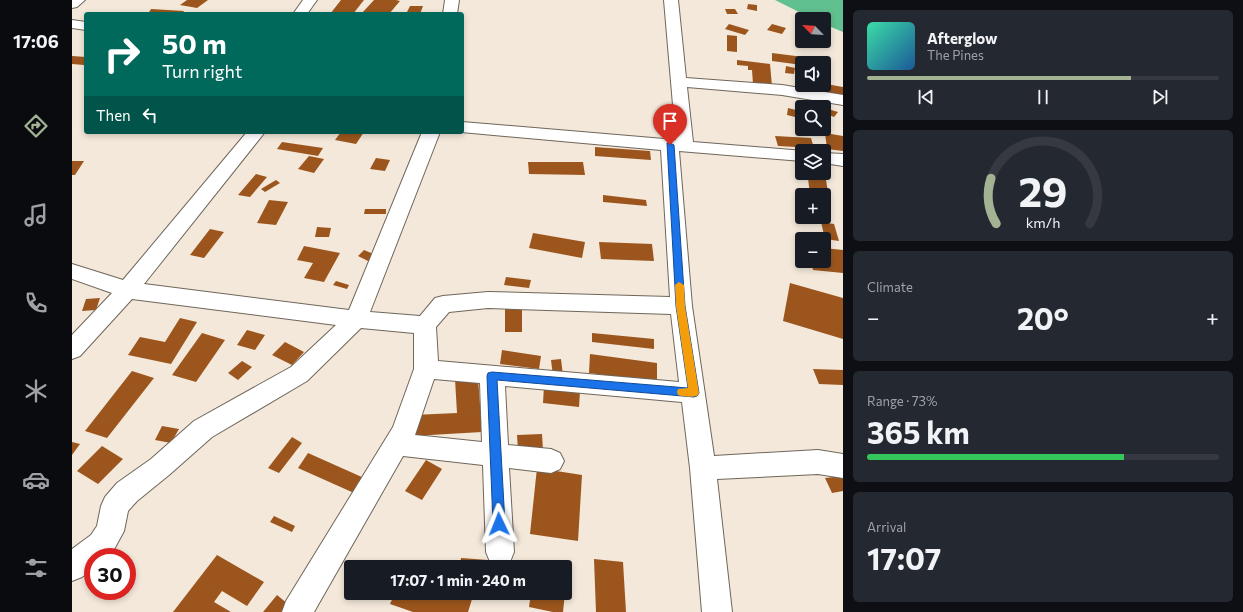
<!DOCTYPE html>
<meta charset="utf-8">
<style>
body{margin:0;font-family:Commissioner,sans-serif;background:#242831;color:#f1f3f6;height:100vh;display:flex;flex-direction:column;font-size:15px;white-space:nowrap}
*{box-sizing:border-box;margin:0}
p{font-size:13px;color:#9ea1a6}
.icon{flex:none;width:22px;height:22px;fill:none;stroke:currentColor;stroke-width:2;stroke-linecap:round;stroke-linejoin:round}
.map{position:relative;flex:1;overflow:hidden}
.side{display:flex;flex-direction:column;gap:10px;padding:10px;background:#0d0f14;width:400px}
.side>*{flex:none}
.banner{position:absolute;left:12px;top:12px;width:380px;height:122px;border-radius:4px;box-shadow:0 2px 6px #0003;background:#00695c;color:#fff;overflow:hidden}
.needle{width:26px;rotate:295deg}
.buttons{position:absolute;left:723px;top:12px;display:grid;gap:8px}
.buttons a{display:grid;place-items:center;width:36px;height:36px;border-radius:4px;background:#171b24;box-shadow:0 2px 6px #0003;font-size:20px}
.speed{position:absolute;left:12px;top:548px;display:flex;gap:8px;font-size:20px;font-weight:700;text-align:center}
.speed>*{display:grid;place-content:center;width:52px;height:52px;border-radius:50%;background:#171b24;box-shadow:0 2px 6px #0003;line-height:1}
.speed .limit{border:6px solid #d22;background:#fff;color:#111}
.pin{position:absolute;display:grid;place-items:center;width:34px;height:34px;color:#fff;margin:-41px -17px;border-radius:50% 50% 50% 0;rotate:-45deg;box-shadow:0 0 4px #0007}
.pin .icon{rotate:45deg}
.me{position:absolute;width:44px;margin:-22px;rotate:358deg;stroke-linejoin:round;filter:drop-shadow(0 0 3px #0008)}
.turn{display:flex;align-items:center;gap:14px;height:84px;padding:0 12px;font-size:18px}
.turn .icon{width:52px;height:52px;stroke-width:2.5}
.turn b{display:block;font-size:28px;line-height:34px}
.then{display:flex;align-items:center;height:38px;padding:0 12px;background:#0003;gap:8px;font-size:15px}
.big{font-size:30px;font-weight:700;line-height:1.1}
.side .card{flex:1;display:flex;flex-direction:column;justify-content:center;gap:6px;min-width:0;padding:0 14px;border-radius:6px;background:#242831}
.side .dial{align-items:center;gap:0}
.dial svg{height:104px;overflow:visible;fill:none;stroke:#363941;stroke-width:7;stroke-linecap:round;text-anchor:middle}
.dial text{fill:#f1f3f6;stroke:none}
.song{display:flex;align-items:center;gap:12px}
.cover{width:48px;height:48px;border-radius:6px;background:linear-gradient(135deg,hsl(160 70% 55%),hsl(210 70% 35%))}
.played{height:4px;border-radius:2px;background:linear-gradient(90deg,#a2b292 75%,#363941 75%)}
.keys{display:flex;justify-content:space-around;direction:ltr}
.heat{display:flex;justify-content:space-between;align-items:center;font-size:22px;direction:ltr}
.charge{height:6px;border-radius:3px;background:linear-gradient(90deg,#34c759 73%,#363941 0)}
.trip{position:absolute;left:272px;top:560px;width:228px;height:40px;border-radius:4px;background:#171b24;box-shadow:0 2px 6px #0003;font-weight:700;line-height:40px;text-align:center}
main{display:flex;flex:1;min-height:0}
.tab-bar{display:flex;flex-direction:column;width:72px;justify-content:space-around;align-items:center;background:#090b0e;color:#9ea1a6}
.tab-bar .icon{width:28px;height:28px}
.tab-bar .selected{color:#a2b292}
.tab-bar b{font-size:18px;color:#f1f3f6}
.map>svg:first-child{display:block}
.forest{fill:#61c090}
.building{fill:#9c561d}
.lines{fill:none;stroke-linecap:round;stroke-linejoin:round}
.minor-casing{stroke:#6f665a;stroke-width:2}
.minor{fill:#fff;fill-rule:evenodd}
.route{fill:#1a73e8;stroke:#114b97}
.slow{fill:#f59e0b}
</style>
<main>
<nav class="tab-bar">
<b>17:06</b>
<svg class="icon selected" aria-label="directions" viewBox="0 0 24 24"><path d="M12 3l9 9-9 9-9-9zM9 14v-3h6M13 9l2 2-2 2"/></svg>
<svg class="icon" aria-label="music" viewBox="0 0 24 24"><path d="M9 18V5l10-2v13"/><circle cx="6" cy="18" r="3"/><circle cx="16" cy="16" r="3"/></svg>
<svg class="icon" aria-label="phone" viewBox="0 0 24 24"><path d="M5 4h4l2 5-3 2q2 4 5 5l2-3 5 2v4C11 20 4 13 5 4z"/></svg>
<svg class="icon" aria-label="climate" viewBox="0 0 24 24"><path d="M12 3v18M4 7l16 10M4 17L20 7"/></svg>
<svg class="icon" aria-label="car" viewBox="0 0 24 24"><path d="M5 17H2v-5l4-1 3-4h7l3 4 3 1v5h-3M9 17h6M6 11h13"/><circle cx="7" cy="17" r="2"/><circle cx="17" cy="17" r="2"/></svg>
<svg class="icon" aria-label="filters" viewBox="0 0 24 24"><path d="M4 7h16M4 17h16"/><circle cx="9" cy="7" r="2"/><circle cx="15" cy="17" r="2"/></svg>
</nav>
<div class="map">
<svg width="771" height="612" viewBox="0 0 771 612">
<rect width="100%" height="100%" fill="#f3e8da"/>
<path class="forest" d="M703,0H771V32L752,24V19H741Z"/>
<path class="building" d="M115,0H136L125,8L108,5Z
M269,0H292L281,14H258Z
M302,0H324L328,1L317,14L290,13Z
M676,4L685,5V11L675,9Z
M338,6H351L348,14H334Z
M79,9L112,11L110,14H76Z
M653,9H663L666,14H655Z
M657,24L677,30L673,35L653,29Z
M700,24L714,28L710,34L695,30Z
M655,35L665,36V52L655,51Z
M700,53L755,60L756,68H752V63H730V65L700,61Z
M0,56L14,57V63L12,65L0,64Z
M665,60L698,64L700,86L681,84L680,70H676V66L665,65Z
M714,66L723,68L722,74L713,73Z
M754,84L771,87V98L753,95Z
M716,108L728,111L727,118L715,115Z
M756,109L766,112L762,117L752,113Z
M269,132H292L284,144L263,140Z
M753,133L771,136V151L755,149Z
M703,136L739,138L742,148L706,146Z
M210,142L251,148L246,156L205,149Z
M523,147L578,151L579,160L523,156Z
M237,156L252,159L242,173L226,169Z
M304,158L318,160L313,171L298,169Z
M0,161H12L3,175H0Z
M456,162H511L513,175L457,174Z
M184,174L195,177L178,197L166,195Z
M736,178L754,180L757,198L752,197V195H738Z
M204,180L208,183L193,192L189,189Z
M531,195L574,200L575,206L531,202Z
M197,200L216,202L204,225L185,223Z
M293,209H314V214H292Z
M749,222L762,224L767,241L753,239Z
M245,227L259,228L257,237H243Z
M138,229L152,232L132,258L118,255Z
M461,233L513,242L510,258L457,248Z
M527,242L580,244L582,261L529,259Z
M232,246L268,253L252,282L232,278L241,263L225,260Z
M752,248L771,250V273L741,270L739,261H752Z
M292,250L304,255L298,262L286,256Z
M434,277L459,280L457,288L432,285Z
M264,281L277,285L275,289L261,285Z
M718,283L771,298V339L711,321Z
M28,298L24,310L10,311L14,299Z
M433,307L450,308V332H433Z
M108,318L125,322L99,364L56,355L68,337L93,342Z
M175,330L193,335L183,350L165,345Z
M130,333L153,340L124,382L100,375Z
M520,333L582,339V349L520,342Z
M213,342L232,352L220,365L200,355Z
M430,350L469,356L467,369L428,364Z
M518,354L585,363V382L517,373Z
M489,359L491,376H481L479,360Z
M170,361L180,367L166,380L156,373Z
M741,369L771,370V385L747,384Z
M60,371L82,378L35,438L13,431Z
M406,378L410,432L341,436V415L385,413L383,379Z
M472,386L508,391L507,407L471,403Z
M90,426L107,429L99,443L83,440Z
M470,434L471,450H446L445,435Z
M220,437L230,443L207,473L196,468Z
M0,442L8,444L0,455Z
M30,446L51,459L26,484L5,471Z
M236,453L292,478L282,493L226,468Z
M354,460L370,469L350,500L333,491Z
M465,468L510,475L506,541L458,534Z
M771,476V491L760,493L753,478Z
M202,516L223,526L220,532L198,522Z
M145,555L192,582L175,606L150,591L142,602L159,612H101Z
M389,558L416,560V567H388Z
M522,559L551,562L554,612H524Z
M323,593H393L401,596L396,612H341L318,604Z
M459,593H493L491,612H481L457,607Z
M205,595L216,604L209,612H191Z"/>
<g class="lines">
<defs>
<path id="minor" d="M0,0H13L5,7L0,8Z
M231,0H245L235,14H221Z
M373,0H387L385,14H371Z
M592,0H606L614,78L710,85L771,95V105L710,95L615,87L621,142L732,151H730V161L607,151L620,306L642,456L746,450L771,454V478L746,474L645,479L660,612H630L618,468L610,402L433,386L436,445L479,449L488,453L492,461L488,469L479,473L437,468L442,552L438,562L428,566L418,562L414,552L411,465L331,456L242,612H210L214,601L321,427L342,369V333L289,328L235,381L140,437L97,475L65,501L56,511L52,531L39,555L36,557H21V569L10,577L0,581V549L19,535L25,526L29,506L33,497L45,483L79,459L122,421L219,367L264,325L60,299L8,356L0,359V335L40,293L0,279V264L51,280L175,132H193L72,284L277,310L350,132H368L298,312L348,316L363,298L371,296L416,292L598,297L589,150L389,132L390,122L604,140ZM416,308L599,314L607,382L366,361L364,327L377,312ZM362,379L408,383L410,442L343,435Z
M0,20L14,22V30L0,28Z
M752,153L771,154V166L752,163Z"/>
</defs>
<use href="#minor" class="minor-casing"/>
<use href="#minor" class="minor"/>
</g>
<path class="route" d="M595,143H598L602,145L613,306L627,393L625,396L622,397L425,380L433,524L431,528L427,530L423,528L421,524L415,376L416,373L420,372L616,388L604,306Z"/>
<path class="slow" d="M607,282L612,285L613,306L627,393L625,396C619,397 612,397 606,395L605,392L606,389L616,388L604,306L603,285Z"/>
</svg>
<div class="buttons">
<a><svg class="needle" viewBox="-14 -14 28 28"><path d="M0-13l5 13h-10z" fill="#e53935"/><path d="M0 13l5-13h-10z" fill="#9ea1a6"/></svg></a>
<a><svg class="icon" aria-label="sound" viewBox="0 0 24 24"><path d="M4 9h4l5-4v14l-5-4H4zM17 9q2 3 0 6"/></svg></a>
<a><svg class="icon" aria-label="search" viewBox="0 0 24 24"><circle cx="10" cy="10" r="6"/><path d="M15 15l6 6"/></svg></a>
<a><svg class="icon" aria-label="layers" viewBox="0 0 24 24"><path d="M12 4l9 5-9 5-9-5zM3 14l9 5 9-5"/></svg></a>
<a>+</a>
<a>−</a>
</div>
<div class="speed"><div class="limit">30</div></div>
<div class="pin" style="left:598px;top:145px;background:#d93025"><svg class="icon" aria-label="arrive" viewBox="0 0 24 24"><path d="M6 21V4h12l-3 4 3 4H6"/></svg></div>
<svg class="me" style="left:427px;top:524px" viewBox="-20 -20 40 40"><path d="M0-17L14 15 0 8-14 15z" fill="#1a73e8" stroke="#fff" stroke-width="4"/></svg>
<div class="trip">17:07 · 1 min · 240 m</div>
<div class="banner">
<div class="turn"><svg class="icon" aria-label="right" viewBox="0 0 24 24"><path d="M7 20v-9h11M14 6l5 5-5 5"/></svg><div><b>50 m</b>Turn right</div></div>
<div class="then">Then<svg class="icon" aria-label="left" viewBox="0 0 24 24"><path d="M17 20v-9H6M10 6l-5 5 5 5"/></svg></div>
</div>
</div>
<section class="side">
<div class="card">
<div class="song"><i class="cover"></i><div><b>Afterglow</b><p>The Pines</p></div></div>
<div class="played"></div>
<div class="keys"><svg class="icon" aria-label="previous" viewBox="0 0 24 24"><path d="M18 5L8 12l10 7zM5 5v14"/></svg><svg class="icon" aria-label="pause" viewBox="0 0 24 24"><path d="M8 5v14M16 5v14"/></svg><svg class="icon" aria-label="next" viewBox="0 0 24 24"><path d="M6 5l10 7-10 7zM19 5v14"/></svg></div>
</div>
<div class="card dial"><svg viewBox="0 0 100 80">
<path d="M14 69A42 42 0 1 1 86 69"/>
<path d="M14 69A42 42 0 0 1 10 34" stroke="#a2b292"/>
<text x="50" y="56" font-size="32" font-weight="700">29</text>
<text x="50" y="72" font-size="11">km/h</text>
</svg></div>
<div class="card"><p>Climate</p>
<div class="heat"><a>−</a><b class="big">20°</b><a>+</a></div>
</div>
<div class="card"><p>Range · 73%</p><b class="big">365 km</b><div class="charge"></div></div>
<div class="card"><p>Arrival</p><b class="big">17:07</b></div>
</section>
</main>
